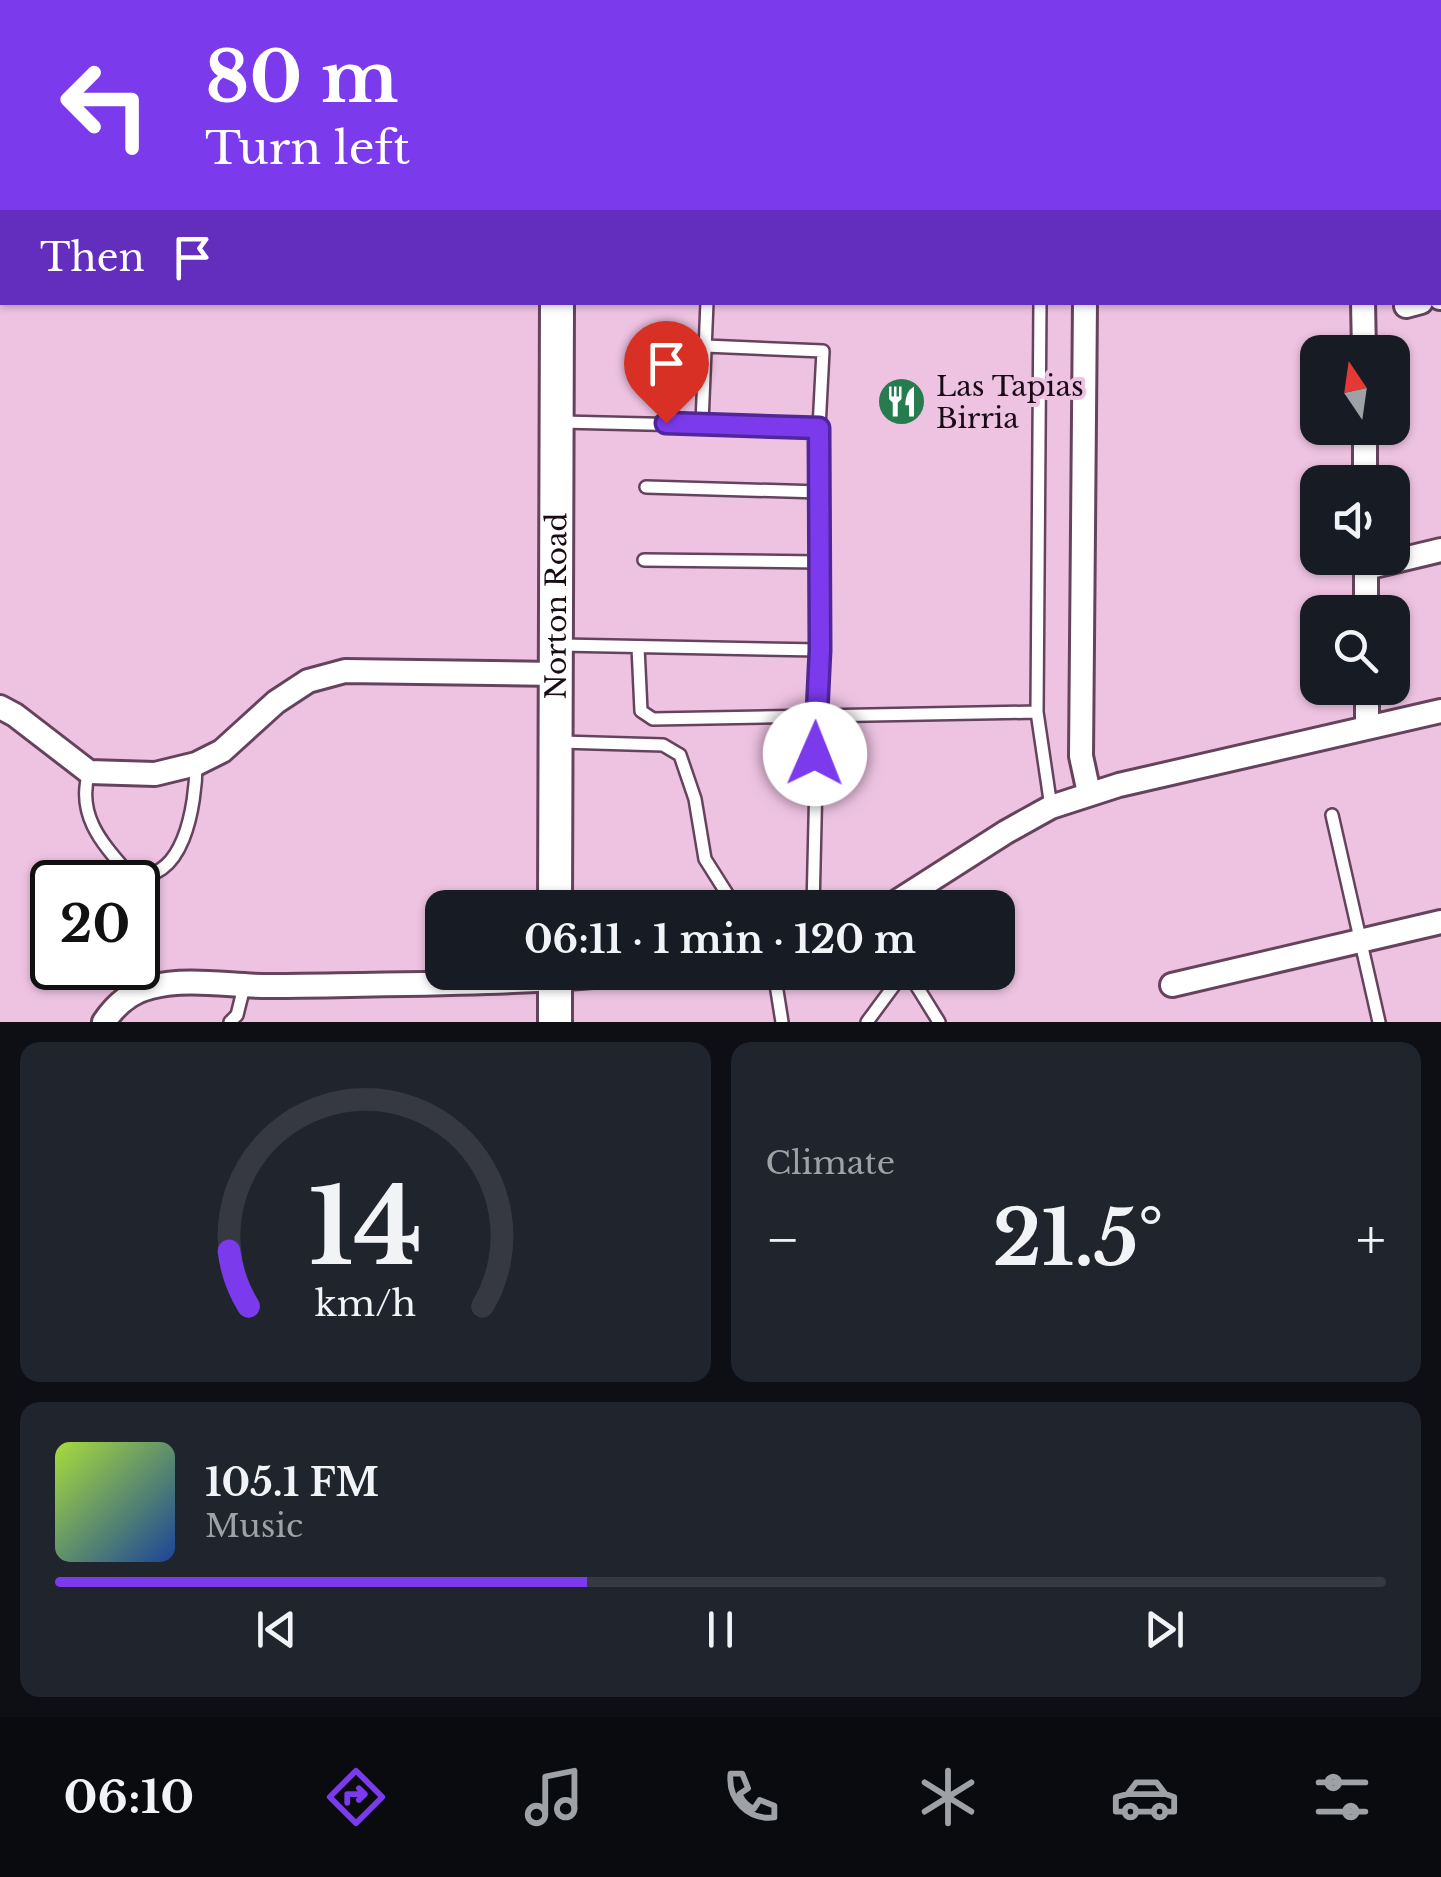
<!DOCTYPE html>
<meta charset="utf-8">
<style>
body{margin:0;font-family:"Libre Baskerville",serif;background:#20242c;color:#f1f3f6;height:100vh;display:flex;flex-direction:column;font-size:38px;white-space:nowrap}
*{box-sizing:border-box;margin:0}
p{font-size:32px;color:#9ea1a6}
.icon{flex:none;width:55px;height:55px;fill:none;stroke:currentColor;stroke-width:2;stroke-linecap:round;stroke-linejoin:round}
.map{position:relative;height:1022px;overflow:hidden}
.drawer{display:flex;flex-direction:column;gap:20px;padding:20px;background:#0d0f14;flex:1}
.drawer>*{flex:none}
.guide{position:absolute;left:0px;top:0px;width:1442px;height:305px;box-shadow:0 2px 8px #0004;background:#7c3aed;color:#fff;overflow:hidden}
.needle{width:65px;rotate:347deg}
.fabs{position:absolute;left:1300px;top:335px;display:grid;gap:20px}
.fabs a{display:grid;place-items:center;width:110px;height:110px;border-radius:20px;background:#171b24;box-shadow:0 2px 8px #0004;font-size:50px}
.speed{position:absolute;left:30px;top:860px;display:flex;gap:20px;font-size:50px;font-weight:700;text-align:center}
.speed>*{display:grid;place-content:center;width:130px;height:130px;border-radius:50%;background:#171b24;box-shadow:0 2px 8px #0004;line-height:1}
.speed .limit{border:5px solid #111;border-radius:15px;background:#fff;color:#111}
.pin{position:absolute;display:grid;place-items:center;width:85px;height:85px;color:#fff;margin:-102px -42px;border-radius:50% 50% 50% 0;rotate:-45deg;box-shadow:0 0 10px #0007}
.pin .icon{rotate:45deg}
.me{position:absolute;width:110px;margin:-55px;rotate:1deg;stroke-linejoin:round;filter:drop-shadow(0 0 8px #0008)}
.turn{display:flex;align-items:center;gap:35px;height:210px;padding:0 40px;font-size:45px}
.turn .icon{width:130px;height:130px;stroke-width:2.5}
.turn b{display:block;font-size:70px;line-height:85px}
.then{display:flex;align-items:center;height:95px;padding:0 40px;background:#0003;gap:20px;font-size:38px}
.big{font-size:75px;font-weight:800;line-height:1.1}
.drawer .tile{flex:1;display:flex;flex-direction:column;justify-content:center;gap:15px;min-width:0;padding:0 35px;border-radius:20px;background:#20242c}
.drawer .dial{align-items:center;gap:0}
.dial svg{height:260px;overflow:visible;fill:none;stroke:#363941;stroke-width:7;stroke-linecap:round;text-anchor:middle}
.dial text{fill:#f1f3f6;stroke:none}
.song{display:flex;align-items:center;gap:30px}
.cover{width:120px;height:120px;border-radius:15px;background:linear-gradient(135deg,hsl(80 70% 55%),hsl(220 70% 35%))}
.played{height:10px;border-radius:5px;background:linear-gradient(90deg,#7c3aed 40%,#363941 40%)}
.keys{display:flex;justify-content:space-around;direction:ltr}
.heat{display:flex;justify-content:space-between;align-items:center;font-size:55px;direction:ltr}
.drawer .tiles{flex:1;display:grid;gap:20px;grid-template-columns:1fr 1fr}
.tile:last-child{grid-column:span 2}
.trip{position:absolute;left:425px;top:890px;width:590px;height:100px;border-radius:20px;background:#171b24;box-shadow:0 2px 8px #0004;font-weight:800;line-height:100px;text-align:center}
.menu{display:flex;height:160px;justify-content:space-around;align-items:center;background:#090b0e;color:#9ea1a6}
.menu .icon{width:70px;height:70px}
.menu .current{color:#7c3aed}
.menu b{font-size:45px;color:#f1f3f6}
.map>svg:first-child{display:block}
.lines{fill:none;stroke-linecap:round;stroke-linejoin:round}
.lane-casing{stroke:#66435d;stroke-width:16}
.street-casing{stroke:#66435d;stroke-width:28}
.secondary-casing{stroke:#66435d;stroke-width:38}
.lane{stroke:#fff;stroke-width:11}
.street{stroke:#fff;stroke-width:22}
.secondary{stroke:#fff;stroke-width:32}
.route-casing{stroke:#51269a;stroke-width:25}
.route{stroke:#7c3aed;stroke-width:18}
.labels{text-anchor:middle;stroke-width:8;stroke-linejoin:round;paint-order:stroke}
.poi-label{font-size:28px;fill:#1a0c17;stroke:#eec3e2;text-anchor:start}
.street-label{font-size:28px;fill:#1a0c17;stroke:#eec3e2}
</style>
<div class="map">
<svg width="1441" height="1022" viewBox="0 0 1441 1022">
<rect width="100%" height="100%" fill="#eec3e2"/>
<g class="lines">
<defs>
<path id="lane" d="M653,0V2
M1040,302L1037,712L1051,807
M705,346L823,351L819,428
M561,422L819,428V650
M702,423L707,302
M646,487L820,492
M644,560L819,562
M561,645L819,650L813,908
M638,647L641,711L653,719L1037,712
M561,742L663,745L680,755L695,799L705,859L736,908
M89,772C76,815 102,843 128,873C184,890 196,802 196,764
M1332,815L1379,1022
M774,972L782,1022
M908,972L939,1022
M230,1022L237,1015L244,987
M867,1022L904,972"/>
<path id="street" d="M0,186H2
M1440,298H1441
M1085,302L1081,756L1089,793
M1363,302L1364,352
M1406,306L1421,302
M1365,428V482
M1366,558V612
M1366,568L1441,550
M1367,688V728
M0,707L15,715L89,772L155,774L196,764L222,751L276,702L308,681L345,671L557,674
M887,908L1006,832L1051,807L1119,785L1441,711
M1172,985L1441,922
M104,1022C116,1004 130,992 151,987C190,977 235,987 274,986C395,984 515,985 635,972"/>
<g id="secondary">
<path d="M559,2V0"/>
<path id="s1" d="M555,908L557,302"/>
<path d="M555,972V1022"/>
</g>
</defs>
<use href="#lane" class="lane-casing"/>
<use href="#street" class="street-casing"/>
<use href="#secondary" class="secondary-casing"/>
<use href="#lane" class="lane"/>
<use href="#street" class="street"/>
<use href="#secondary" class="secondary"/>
</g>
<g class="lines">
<defs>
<path id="route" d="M666,423L819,428L820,650L815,754"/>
</defs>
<use href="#route" class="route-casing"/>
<use href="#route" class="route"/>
</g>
<defs>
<symbol id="restaurant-disc" viewBox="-11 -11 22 22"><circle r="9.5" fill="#267c4f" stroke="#eec3e2"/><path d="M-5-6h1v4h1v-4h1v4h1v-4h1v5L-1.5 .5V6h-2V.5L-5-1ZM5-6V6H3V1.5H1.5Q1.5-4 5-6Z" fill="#fff"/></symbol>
</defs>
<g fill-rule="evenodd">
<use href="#restaurant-disc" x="874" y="374" width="55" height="55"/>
</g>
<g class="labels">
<g class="poi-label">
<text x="936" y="396">Las Tapias<tspan x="936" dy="32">Birria</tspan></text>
</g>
<g class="street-label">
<text dy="10" stroke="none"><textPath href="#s1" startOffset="302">Norton Road</textPath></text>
</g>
</g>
</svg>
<div class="fabs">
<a><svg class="needle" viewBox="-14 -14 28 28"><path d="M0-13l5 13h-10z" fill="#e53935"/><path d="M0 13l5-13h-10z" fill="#9ea1a6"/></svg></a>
<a><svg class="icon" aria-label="sound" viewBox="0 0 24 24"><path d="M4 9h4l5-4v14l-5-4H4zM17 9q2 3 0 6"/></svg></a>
<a><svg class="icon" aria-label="search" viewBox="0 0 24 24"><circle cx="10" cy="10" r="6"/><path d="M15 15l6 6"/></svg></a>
</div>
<div class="speed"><div class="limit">20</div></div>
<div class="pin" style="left:666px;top:423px;background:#d93025"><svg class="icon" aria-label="arrive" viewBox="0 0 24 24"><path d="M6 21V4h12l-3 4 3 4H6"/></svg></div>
<svg class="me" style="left:815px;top:754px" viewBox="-20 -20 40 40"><circle r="19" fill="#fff"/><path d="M0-13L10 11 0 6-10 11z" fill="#7c3aed"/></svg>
<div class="trip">06:11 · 1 min · 120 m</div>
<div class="guide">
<div class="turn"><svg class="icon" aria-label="left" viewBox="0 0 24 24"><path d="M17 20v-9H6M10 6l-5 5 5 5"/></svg><div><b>80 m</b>Turn left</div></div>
<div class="then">Then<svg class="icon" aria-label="arrive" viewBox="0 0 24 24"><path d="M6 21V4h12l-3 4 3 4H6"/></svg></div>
</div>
</div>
<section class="drawer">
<div class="tiles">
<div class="tile dial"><svg viewBox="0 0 100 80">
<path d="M14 69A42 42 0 1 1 86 69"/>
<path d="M14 69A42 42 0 0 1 8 52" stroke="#7c3aed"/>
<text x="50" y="56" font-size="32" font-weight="700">14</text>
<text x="50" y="72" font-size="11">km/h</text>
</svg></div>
<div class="tile"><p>Climate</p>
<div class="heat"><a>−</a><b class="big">21.5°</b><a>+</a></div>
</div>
<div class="tile">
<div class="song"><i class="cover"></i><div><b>105.1 FM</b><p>Music</p></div></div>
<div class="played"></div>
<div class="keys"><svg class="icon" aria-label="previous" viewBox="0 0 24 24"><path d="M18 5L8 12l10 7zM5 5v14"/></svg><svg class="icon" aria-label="pause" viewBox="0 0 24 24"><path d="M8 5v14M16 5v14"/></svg><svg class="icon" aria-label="next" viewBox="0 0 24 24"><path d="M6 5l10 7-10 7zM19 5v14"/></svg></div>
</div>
</div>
</section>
<nav class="menu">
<b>06:10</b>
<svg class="icon current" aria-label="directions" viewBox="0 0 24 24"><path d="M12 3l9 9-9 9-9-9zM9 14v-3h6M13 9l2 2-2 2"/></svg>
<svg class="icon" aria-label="music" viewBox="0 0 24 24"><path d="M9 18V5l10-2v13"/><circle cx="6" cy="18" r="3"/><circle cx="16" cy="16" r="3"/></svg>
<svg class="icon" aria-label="phone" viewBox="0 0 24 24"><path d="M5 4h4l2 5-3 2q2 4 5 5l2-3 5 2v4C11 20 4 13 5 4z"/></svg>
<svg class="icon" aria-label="climate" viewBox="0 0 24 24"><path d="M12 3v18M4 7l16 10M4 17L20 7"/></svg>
<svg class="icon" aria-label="car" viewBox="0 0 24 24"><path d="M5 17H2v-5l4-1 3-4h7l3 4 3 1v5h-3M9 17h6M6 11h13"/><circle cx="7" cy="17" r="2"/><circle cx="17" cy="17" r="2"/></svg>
<svg class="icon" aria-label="filters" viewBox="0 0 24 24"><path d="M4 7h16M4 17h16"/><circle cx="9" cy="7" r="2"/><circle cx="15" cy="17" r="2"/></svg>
</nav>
